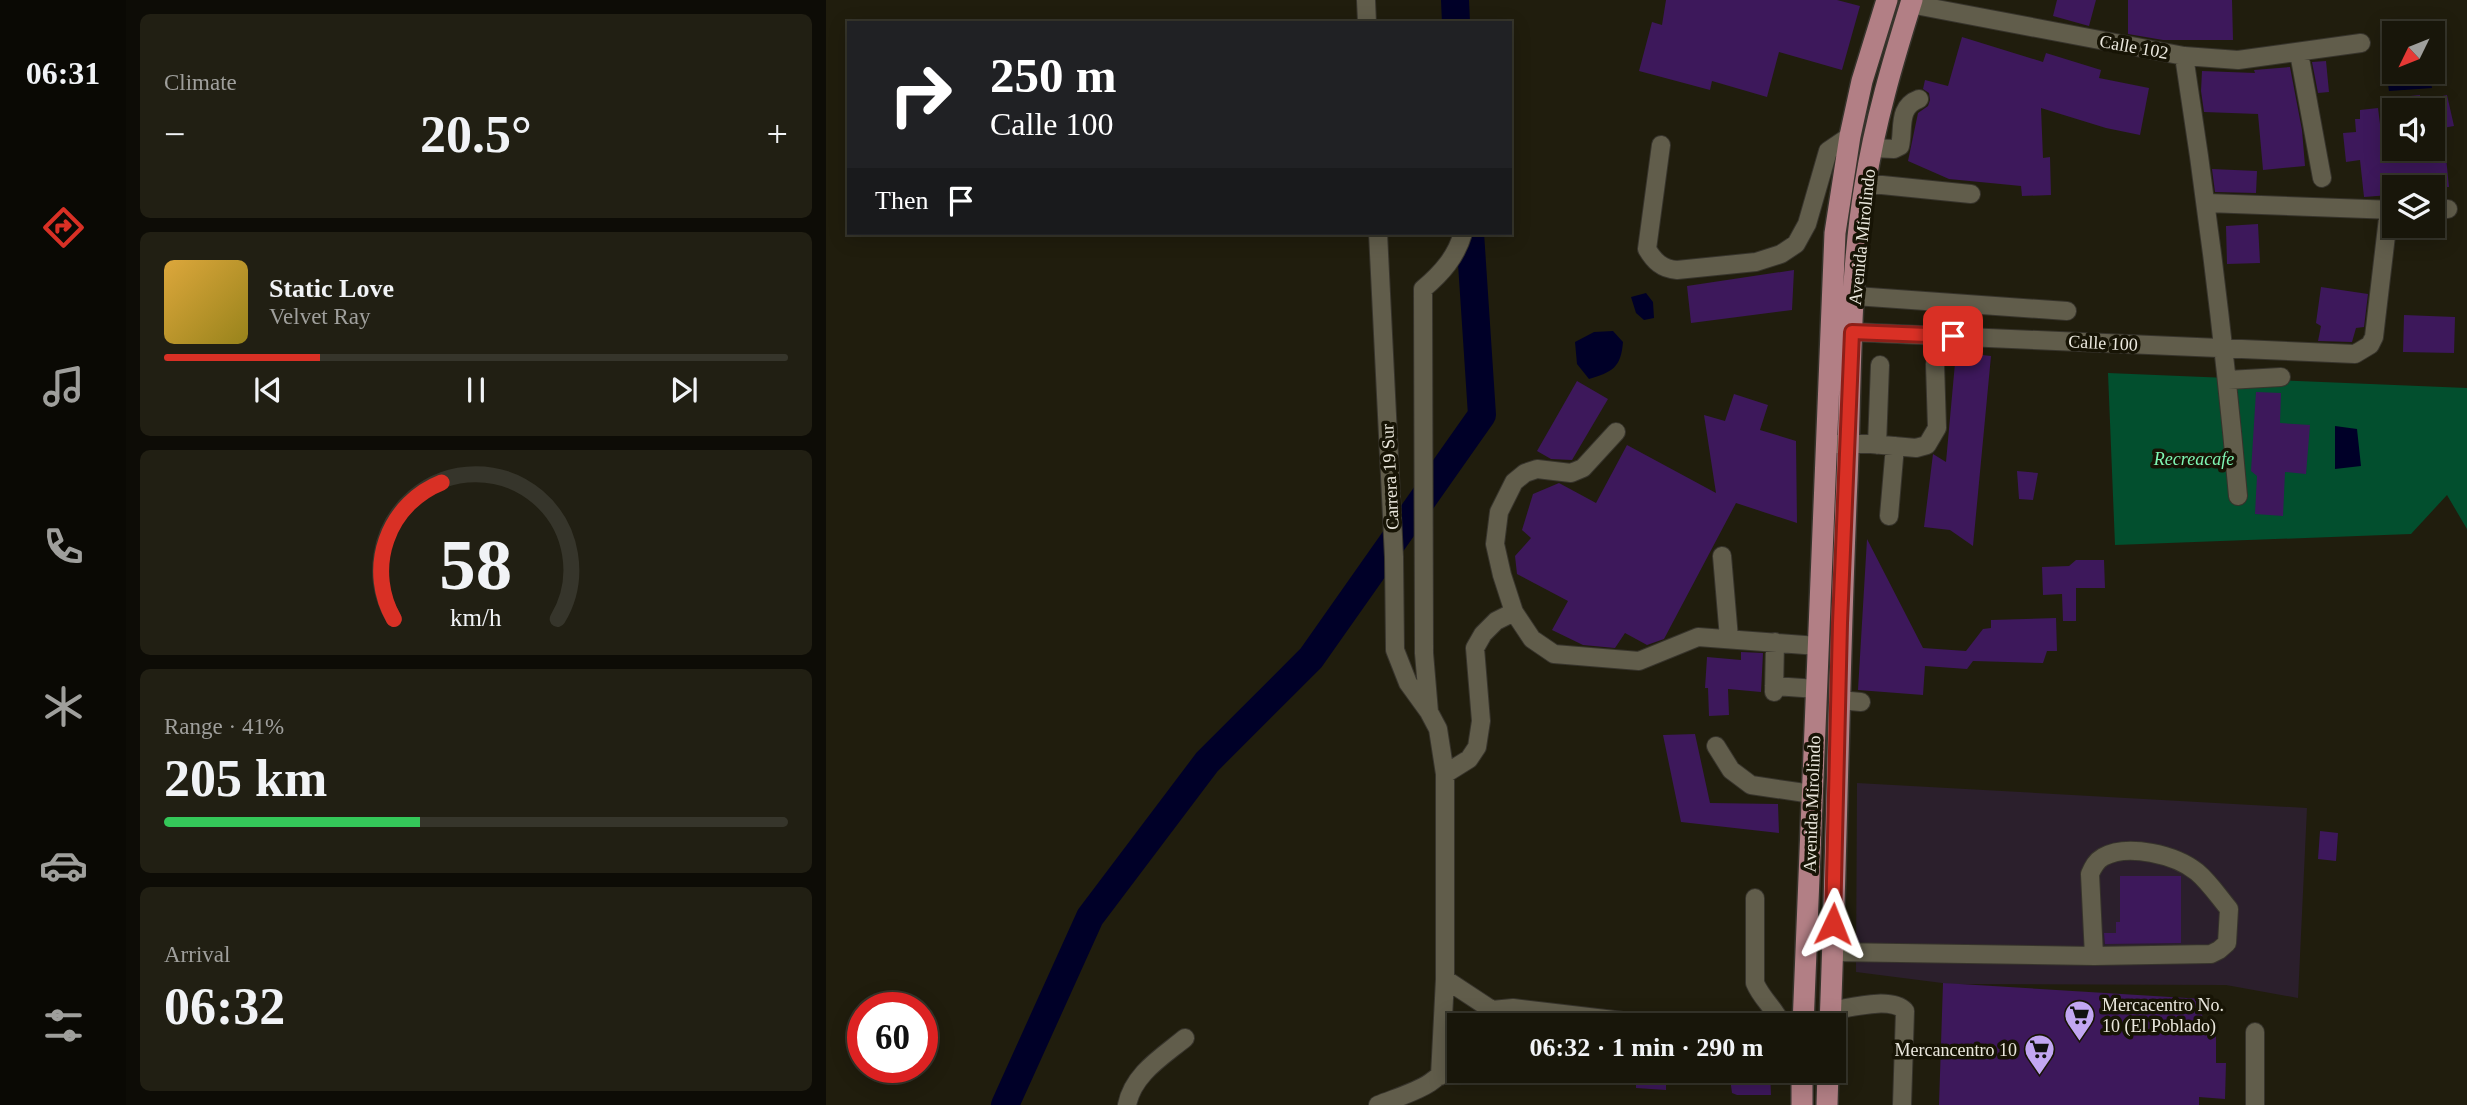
<!DOCTYPE html>
<meta charset="utf-8">
<style>
body{margin:0;font-family:"Times New Roman",serif;background:#211f13;color:#f1f3f6;height:100vh;display:flex;flex-direction:column;font-size:26px;white-space:nowrap}
*{box-sizing:border-box;margin:0}
p{font-size:23px;color:#9f9f9c}
.icon{flex:none;width:38px;height:38px;fill:none;stroke:currentColor;stroke-width:2;stroke-linecap:round;stroke-linejoin:round}
.map{position:relative;flex:1;overflow:hidden}
.side{display:flex;flex-direction:column;gap:14px;padding:14px;background:#0d0c06;width:700px}
.side>*{flex:none}
.hud{position:absolute;left:21px;top:21px;width:665px;height:214px;border-radius:0px;box-shadow:0 4px 18px #0003,0 0 0 2px #36352b;background:#202124;color:#fff;overflow:hidden}
.needle{width:46px;rotate:227deg}
.buttons{position:absolute;left:1556px;top:21px;display:grid;gap:14px}
.buttons a{display:grid;place-items:center;width:63px;height:63px;border-radius:0px;background:#18160a;box-shadow:0 4px 18px #0003,0 0 0 2px #36352b;font-size:35px}
.speed{position:absolute;left:21px;top:992px;display:flex;gap:14px;font-size:35px;font-weight:700;text-align:center}
.speed>*{display:grid;place-content:center;width:91px;height:91px;border-radius:50%;background:#18160a;box-shadow:0 4px 18px #0003,0 0 0 2px #36352b;line-height:1}
.speed .limit{border:10px solid #d22;background:#fff;color:#111}
.pin{position:absolute;display:grid;place-items:center;width:60px;height:60px;color:#fff;margin:-30px;border-radius:14px;box-shadow:0 4px 10px #0006}
.me{position:absolute;width:77px;margin:-38px;rotate:2deg;stroke-linejoin:round;filter:drop-shadow(0 0 5px #0008)}
.turn{display:flex;align-items:center;gap:24px;height:147px;padding:0 28px;font-size:32px}
.turn .icon{width:91px;height:91px;stroke-width:2.5}
.turn b{display:block;font-size:49px;line-height:60px}
.then{display:flex;align-items:center;height:66px;padding:0 28px;background:#0003;gap:14px;font-size:26px}
.big{font-size:52px;font-weight:600;line-height:1.1}
.side .widget{flex:1;display:flex;flex-direction:column;justify-content:center;gap:10px;min-width:0;padding:0 24px;border-radius:10px;background:#211f13}
.side .dial{align-items:center;gap:0}
.dial svg{height:182px;overflow:visible;fill:none;stroke:#36352b;stroke-width:7;stroke-linecap:round;text-anchor:middle}
.dial text{fill:#f1f3f6;stroke:none}
.song{display:flex;align-items:center;gap:21px}
.cover{width:84px;height:84px;border-radius:10px;background:linear-gradient(135deg,hsl(40 70% 55%),hsl(50 70% 35%))}
.played{height:7px;border-radius:4px;background:linear-gradient(90deg,#d93025 25%,#36352b 25%)}
.keys{display:flex;justify-content:space-around;direction:ltr}
.heat{display:flex;justify-content:space-between;align-items:center;font-size:38px;direction:ltr}
.charge{height:10px;border-radius:5px;background:linear-gradient(90deg,#34c759 41%,#36352b 0)}
.trip{position:absolute;left:621px;top:1013px;width:399px;height:70px;border-radius:0px;background:#18160a;box-shadow:0 4px 18px #0003,0 0 0 2px #36352b;font-weight:600;line-height:70px;text-align:center}
main{display:flex;flex:1;min-height:0}
.menu{display:flex;flex-direction:column;width:126px;justify-content:space-around;align-items:center;background:#0a0904;color:#9f9f9c}
.menu .icon{width:49px;height:49px}
.menu .current{color:#d93025}
.menu b{font-size:32px;color:#f1f3f6}
.map>svg:first-child{display:block}
.industrial{fill:#2b1f2c}
.green{fill:#024f2e}
.water{fill:#000028}
.lines{fill:none;stroke-linecap:round;stroke-linejoin:round}
.river{stroke:#000028;stroke-width:28}
.building{fill:#3d185b}
.minor-casing{stroke:#37342c;stroke-width:20}
.major-casing{stroke:#37342c;stroke-width:24}
.minor{stroke:#615d4b;stroke-width:18}
.major{stroke:#b27f85;stroke-width:21}
.route-casing{stroke:#8d1f18;stroke-width:18}
.route{stroke:#d93025;stroke-width:12}
.labels{text-anchor:middle;stroke-width:7;stroke-linejoin:round;paint-order:stroke}
.street-label{font-size:18px;fill:#ebe8de;stroke:#171405}
.park-label{font-size:18px;font-style:italic;fill:#7ff7b4;stroke:#171405}
.poi-label{font-size:18px;fill:#ebe8de;stroke:#171405;text-anchor:start}
</style>
<main>
<nav class="menu">
<b>06:31</b>
<svg class="icon current" aria-label="directions" viewBox="0 0 24 24"><path d="M12 3l9 9-9 9-9-9zM9 14v-3h6M13 9l2 2-2 2"/></svg>
<svg class="icon" aria-label="music" viewBox="0 0 24 24"><path d="M9 18V5l10-2v13"/><circle cx="6" cy="18" r="3"/><circle cx="16" cy="16" r="3"/></svg>
<svg class="icon" aria-label="phone" viewBox="0 0 24 24"><path d="M5 4h4l2 5-3 2q2 4 5 5l2-3 5 2v4C11 20 4 13 5 4z"/></svg>
<svg class="icon" aria-label="climate" viewBox="0 0 24 24"><path d="M12 3v18M4 7l16 10M4 17L20 7"/></svg>
<svg class="icon" aria-label="car" viewBox="0 0 24 24"><path d="M5 17H2v-5l4-1 3-4h7l3 4 3 1v5h-3M9 17h6M6 11h13"/><circle cx="7" cy="17" r="2"/><circle cx="17" cy="17" r="2"/></svg>
<svg class="icon" aria-label="filters" viewBox="0 0 24 24"><path d="M4 7h16M4 17h16"/><circle cx="9" cy="7" r="2"/><circle cx="15" cy="17" r="2"/></svg>
</nav>
<section class="side">
<div class="widget"><p>Climate</p>
<div class="heat"><a>−</a><b class="big">20.5°</b><a>+</a></div>
</div>
<div class="widget">
<div class="song"><i class="cover"></i><div><b>Static Love</b><p>Velvet Ray</p></div></div>
<div class="played"></div>
<div class="keys"><svg class="icon" aria-label="previous" viewBox="0 0 24 24"><path d="M18 5L8 12l10 7zM5 5v14"/></svg><svg class="icon" aria-label="pause" viewBox="0 0 24 24"><path d="M8 5v14M16 5v14"/></svg><svg class="icon" aria-label="next" viewBox="0 0 24 24"><path d="M6 5l10 7-10 7zM19 5v14"/></svg></div>
</div>
<div class="widget dial"><svg viewBox="0 0 100 80">
<path d="M14 69A42 42 0 1 1 86 69"/>
<path d="M14 69A42 42 0 0 1 35 9" stroke="#d93025"/>
<text x="50" y="56" font-size="32" font-weight="700">58</text>
<text x="50" y="72" font-size="11">km/h</text>
</svg></div>
<div class="widget"><p>Range · 41%</p><b class="big">205 km</b><div class="charge"></div></div>
<div class="widget"><p>Arrival</p><b class="big">06:32</b></div>
</section>
<div class="map">
<svg width="1641" height="1105" viewBox="0 0 1641 1105">
<rect width="100%" height="100%" fill="#201d0d"/>
<path class="industrial" d="M1031,783L1481,808L1472,998L1400,985L1124,984L1030,972Z"/>
<path class="green" d="M1282,373L1641,388V529L1621,495L1585,534L1289,545Z"/>
<path class="water" d="M1568,55V72H1603L1606,88L1563,91L1558,56Z
M820,293L827,302L828,318L818,320L810,313L805,297Z
M787,331L797,342C795,368 786,372 763,379L751,364L749,342L768,332Z
M1509,426L1531,429L1535,466L1509,469Z"/>
<g class="lines">
<path class="river" d="M629,0L630,23
M179,1105L264,917L381,762L485,658L656,415L644,233"/>
</g>
<path class="building" d="M840,0H1011L1034,6L1016,70L953,52L941,97L886,81L884,90L813,71L826,22L836,25Z
M1231,0H1270L1263,26L1227,16Z
M1302,0H1406L1407,40H1337L1302,34Z
M1136,37L1217,62L1220,53L1275,70L1273,78L1323,88L1314,135L1280,128L1215,108L1217,158L1224,157L1225,195L1196,196L1195,186L1123,179L1082,161L1092,113L1102,106L1104,100L1103,93L1097,89L1099,80L1122,86Z
M1500,61L1503,92L1492,93L1486,62Z
M1464,67L1476,130L1479,166L1437,170L1432,114L1378,112L1375,91L1376,71L1429,73L1428,70Z
M1594,95V101L1621,95L1628,126L1617,128L1623,187H1568V192L1564,195L1538,197L1534,160L1520,162L1517,133L1530,132L1529,119H1534V110L1552,108L1556,140L1568,138V149H1575V152L1606,149V110H1575L1574,97Z
M1386,169L1431,171L1430,193L1389,192Z
M1432,224L1434,263L1401,264L1400,226Z
M968,270L966,310L865,323L861,286Z
M1495,287L1542,294L1538,327L1530,328L1526,342L1492,341L1495,326L1490,323Z
M1578,315L1629,317L1628,353L1577,352Z
M1130,352L1165,356L1147,546L1124,530L1098,527L1107,454L1120,462Z
M751,381L782,399L746,460L725,459L711,451Z
M1430,392L1455,393L1454,423L1484,425L1480,474L1459,472L1457,516L1429,514L1431,476L1425,471Z
M908,394L942,405L934,430L970,441L971,523L910,503L838,639L821,645L799,633L789,648L757,645L726,630L742,601L691,574L689,556L705,538L696,530L707,494L733,483L770,503L801,445L890,493L878,415L899,421Z
M1191,471L1212,473L1207,500L1193,499Z
M1041,539L1097,648L1140,651L1157,629L1165,628V620L1230,618L1231,651H1221L1217,663L1147,661L1141,669L1099,666L1097,695L1032,690Z
M1250,560H1278L1279,588H1250V621H1237L1236,594L1217,595L1216,567L1243,566Z
M915,652L937,653L935,692L902,689L903,715L883,716L882,688H879L881,657L915,660Z
M869,734L884,803L952,804L953,833L855,822L837,735Z
M1494,831L1512,833L1510,861L1492,859Z
M1294,876H1355V943L1279,944L1278,933H1290V922H1294Z
M1117,983L1377,999L1376,1020L1390,1021V1063H1400L1399,1099L1373,1097V1105H1113Z
M810,1071H840V1090L810,1088Z
M903,1071H944L945,1095H911L906,1093Z"/>
<g class="lines">
<defs>
<path id="minor" d="M540,0L541,23
M1084,4L1358,56L1412,60L1535,43
M1473,53L1496,178
M1358,56C1381,202 1399,349 1412,496
M835,145L821,249C828,261 836,269 851,270L930,262L955,254L970,244L981,224L1002,151L1024,136
M1046,148L1068,149L1074,146C1078,129 1071,107 1093,99
M1039,185H1056L1145,194
M1381,203L1568,210
M1606,209H1622
M552,233L568,557L569,650L582,683L603,712L612,729L619,774V979L666,1010
M1029,296L1241,311
M1026,332L1529,354L1544,345L1548,337L1563,210
M1402,380L1455,377
M790,432L757,468L745,473L711,469L699,473L688,482L673,512L669,544L676,575L688,612L706,639L728,654L813,661L872,637L992,646
M1010,444H1045L1090,448L1101,445L1111,428L1109,364
M1051,445L1054,365
M1063,516L1069,446
M896,556L903,638
M948,686L991,689
M948,692L949,642
M1013,700L1035,702
M603,712L598,653L597,289C616,273 630,257 637,233
M890,746L905,770L925,785L986,794
M619,774L643,759L651,747L655,721L649,648L657,634L670,621L688,612
M929,898V983C936,1000 951,1010 956,1026
M1006,952L1268,956L1385,954L1393,950L1401,943L1403,909C1393,897 1383,882 1371,872C1350,855 1302,843 1277,857C1270,861 1267,867 1264,874L1268,956
M1004,1011C1024,1008 1065,996 1079,1011L1076,1105
M649,1026L666,1010L687,1008L839,1026
M614,1076L619,979
M301,1105C307,1074 336,1057 359,1038
M552,1105C591,1090 611,1087 634,1050
M1429,1105V1032"/>
<path id="major" d="M977,1026L1009,233L1024,136L1036,81L1061,0
M1004,1026C1011,844 1013,662 1021,480C1025,384 1023,280 1039,185C1049,122 1067,61 1086,0
M976,1105V1071
M1001,1105L1002,1071"/>
</defs>
<use href="#minor" class="minor-casing"/>
<use href="#major" class="major-casing"/>
<use href="#minor" class="minor"/>
<use href="#major" class="major"/>
</g>
<g class="lines">
<defs>
<path id="route" d="M1007,924L1014,623L1026,332L1127,336"/>
</defs>
<use href="#route" class="route-casing"/>
<use href="#route" class="route"/>
</g>
<defs>
<symbol id="supermarket-pin" viewBox="-11 -11 22 30"><path d="M0 17L-7.5 6A9.5 9.5 0 1 1 7.5 6Z" fill="#c2a7f2" stroke="#171405"/><path d="M-6-5.5h2.5l.6 2H6L4.5 2H-2.5L-4.4-4H-6ZM-1.5 3.2a1.3 1.3 0 1 0 .1 0ZM3 3.2a1.3 1.3 0 1 0 .1 0Z" fill="#111"/></symbol>
</defs>
<g fill-rule="evenodd">
<use href="#supermarket-pin" x="1236" y="998" width="35" height="47"/>
<use href="#supermarket-pin" x="1196" y="1032" width="35" height="47"/>
</g>
<g class="labels">
<g class="street-label">
<text transform="translate(1308 47) rotate(10)" y="6">Calle 102</text>
<text transform="translate(1036 237) rotate(-84)" y="6">Avenida Mirolindo</text>
<text transform="translate(1277 343) rotate(3)" y="6">Calle 100</text>
<text transform="translate(564 477) rotate(-93)" y="6">Carrera 19 Sur</text>
<text transform="translate(986 804) rotate(-88)" y="6">Avenida Mirolindo</text>
</g>
<g class="park-label">
<text x="1368" y="465">Recreacafe</text>
</g>
<g class="poi-label">
<text x="1276" y="1011">Mercacentro No.<tspan x="1276" dy="21">10 (El Poblado)</tspan></text>
<text x="1191" y="1056" text-anchor="end">Mercancentro 10</text>
</g>
</g>
</svg>
<div class="buttons">
<a><svg class="needle" viewBox="-14 -14 28 28"><path d="M0-13l5 13h-10z" fill="#e53935"/><path d="M0 13l5-13h-10z" fill="#9f9f9c"/></svg></a>
<a><svg class="icon" aria-label="sound" viewBox="0 0 24 24"><path d="M4 9h4l5-4v14l-5-4H4zM17 9q2 3 0 6"/></svg></a>
<a><svg class="icon" aria-label="layers" viewBox="0 0 24 24"><path d="M12 4l9 5-9 5-9-5zM3 14l9 5 9-5"/></svg></a>
</div>
<div class="speed"><div class="limit">60</div></div>
<div class="pin" style="left:1127px;top:336px;background:#d93025"><svg class="icon" aria-label="arrive" viewBox="0 0 24 24"><path d="M6 21V4h12l-3 4 3 4H6"/></svg></div>
<svg class="me" style="left:1007px;top:924px" viewBox="-20 -20 40 40"><path d="M0-17L14 15 0 8-14 15z" fill="#d93025" stroke="#fff" stroke-width="4"/></svg>
<div class="trip">06:32 · 1 min · 290 m</div>
<div class="hud">
<div class="turn"><svg class="icon" aria-label="right" viewBox="0 0 24 24"><path d="M7 20v-9h11M14 6l5 5-5 5"/></svg><div><b>250 m</b>Calle 100</div></div>
<div class="then">Then<svg class="icon" aria-label="arrive" viewBox="0 0 24 24"><path d="M6 21V4h12l-3 4 3 4H6"/></svg></div>
</div>
</div>
</main>
